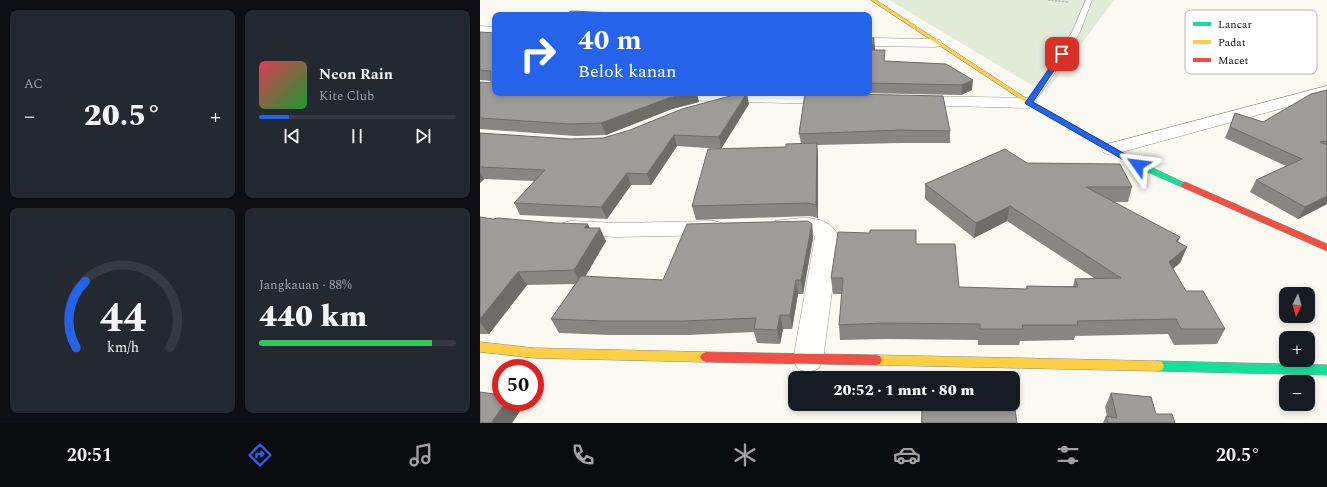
<!DOCTYPE html>
<html lang="id">
<meta charset="utf-8">
<style>
body{margin:0;font-family:Spectral,serif;background:#242831;color:#f1f3f6;height:100vh;display:flex;flex-direction:column;font-size:15px;white-space:nowrap}
*{box-sizing:border-box;margin:0}
p{font-size:13px;color:#9ea1a6}
.icon{flex:none;width:22px;height:22px;fill:none;stroke:currentColor;stroke-width:2;stroke-linecap:round;stroke-linejoin:round}
.map{position:relative;flex:1;overflow:hidden}
.drawer{display:flex;flex-direction:column;gap:10px;padding:10px;background:#0d0f14;width:480px}
.drawer>*{flex:none}
.hud{position:absolute;left:12px;top:12px;width:380px;height:84px;border-radius:8px;box-shadow:0 2px 6px #0003;background:#2563eb;color:#fff;overflow:hidden}
.needle{width:26px;rotate:185deg}
.buttons{position:absolute;left:799px;top:287px;display:grid;gap:8px}
.buttons a{display:grid;place-items:center;width:36px;height:36px;border-radius:8px;background:#171b24;box-shadow:0 2px 6px #0003;font-size:20px}
.speed{position:absolute;left:12px;top:359px;display:flex;gap:8px;font-size:20px;font-weight:700;text-align:center}
.speed>*{display:grid;place-content:center;width:52px;height:52px;border-radius:50%;background:#171b24;box-shadow:0 2px 6px #0003;line-height:1}
.speed .limit{border:6px solid #d22;background:#fff;color:#111}
.pin{position:absolute;display:grid;place-items:center;width:34px;height:34px;color:#fff;margin:-17px;border-radius:8px;box-shadow:0 2px 6px #0006}
.me{position:absolute;width:44px;margin:-22px;rotate:301deg;stroke-linejoin:round;filter:drop-shadow(0 0 3px #0008)}
.turn{display:flex;align-items:center;gap:14px;height:84px;padding:0 20px;font-size:18px}
.turn .icon{width:52px;height:52px;stroke-width:2.5}
.turn b{display:block;font-size:28px;line-height:34px}
.big{font-size:30px;font-weight:800;line-height:1.1}
.drawer .tile{flex:1;display:flex;flex-direction:column;justify-content:center;gap:6px;min-width:0;padding:0 14px;border-radius:8px;background:#242831}
.drawer .dial{align-items:center;gap:0}
.dial svg{height:104px;overflow:visible;fill:none;stroke:#363941;stroke-width:7;stroke-linecap:round;text-anchor:middle}
.dial text{fill:#f1f3f6;stroke:none}
.song{display:flex;align-items:center;gap:12px}
.cover{width:48px;height:48px;border-radius:6px;background:linear-gradient(135deg,hsl(350 70% 55%),hsl(130 70% 35%))}
.played{height:4px;border-radius:2px;background:linear-gradient(90deg,#2563eb 15%,#363941 15%)}
.keys{display:flex;justify-content:space-around;direction:ltr}
.heat{display:flex;justify-content:space-between;align-items:center;font-size:22px;direction:ltr}
.charge{height:6px;border-radius:3px;background:linear-gradient(90deg,#34c759 88%,#363941 0)}
.drawer .tiles{flex:1;display:grid;gap:10px;grid-template-columns:repeat(2,1fr)}
.trip{position:absolute;left:308px;top:371px;width:232px;height:40px;border-radius:8px;background:#171b24;box-shadow:0 2px 6px #0003;font-weight:800;line-height:40px;text-align:center}
.tabs{display:flex;height:64px;justify-content:space-around;align-items:center;background:#090b0e;color:#9ea1a6}
.tabs .icon{width:28px;height:28px}
.tabs .active{color:#2563eb}
.tabs b{font-size:18px;color:#f1f3f6}
main{display:flex;flex:1;min-height:0}
.map>svg:first-child{display:block}
.cemetery{fill:#e2ebd8}
.lines{fill:none;stroke-linecap:round;stroke-linejoin:round}
.lane-casing{stroke:#949491;stroke-width:1}
.street-casing{stroke:#949491;stroke-width:1}
.fast-casing{stroke:#8b8b88;stroke-width:1}
.slow-casing{stroke:#8b8b88;stroke-width:1}
.jam-casing{stroke:#8b8b88;stroke-width:1}
.path{stroke:#b8b8b7;stroke-width:1.5;stroke-dasharray:2.5 1;stroke-linecap:butt}
.lane{fill:#fefefd;fill-rule:evenodd}
.street{fill:#fefefd;fill-rule:evenodd}
.fast{fill:#16e098;fill-rule:evenodd}
.slow{fill:#ffcf43;fill-rule:evenodd}
.jam{fill:#f24e42;fill-rule:evenodd}
.wall{fill:#888683}
.shaded-wall{fill:#6f6d6a}
.building{fill:#9e9c98;stroke:#6f6d6a}
.route{fill:#2563eb;stroke:#184099}
.key{fill:#fff;stroke:#b7b7b7;stroke-width:1}
.key-label{font-size:11px;fill:#0e0e0e}
</style>
<main>
<section class="drawer">
<div class="tiles">
<div class="tile"><p>AC</p>
<div class="heat"><a>−</a><b class="big">20.5°</b><a>+</a></div>
</div>
<div class="tile">
<div class="song"><i class="cover"></i><div><b>Neon Rain</b><p>Kite Club</p></div></div>
<div class="played"></div>
<div class="keys"><svg class="icon" aria-label="previous" viewBox="0 0 24 24"><path d="M18 5L8 12l10 7zM5 5v14"/></svg><svg class="icon" aria-label="pause" viewBox="0 0 24 24"><path d="M8 5v14M16 5v14"/></svg><svg class="icon" aria-label="next" viewBox="0 0 24 24"><path d="M6 5l10 7-10 7zM19 5v14"/></svg></div>
</div>
<div class="tile dial"><svg viewBox="0 0 100 80">
<path d="M14 69A42 42 0 1 1 86 69"/>
<path d="M14 69A42 42 0 0 1 21 18" stroke="#2563eb"/>
<text x="50" y="56" font-size="32" font-weight="700">44</text>
<text x="50" y="72" font-size="11">km/h</text>
</svg></div>
<div class="tile"><p>Jangkauan · 88%</p><b class="big">440 km</b><div class="charge"></div></div>
</div>
</section>
<div class="map">
<svg width="847" height="423" viewBox="0 0 847 423">
<rect width="100%" height="100%" fill="#fafaf3"/>
<path class="cemetery" d="M409,0H634L565,93Z"/>
<g class="lines">
<defs>
<path id="lane" d="M606,0H612L600,32L572,77L552,105H546L544,103L564,76L592,32Z"/>
<path id="street" d="M0,26L15,27V35L0,34Z
M389,38L455,39L460,40L462,43L460,46L455,47L389,46Z
M847,86V96L631,155L624,153L622,149L624,145Z
M154,93L353,94L359,95L361,99L359,103L353,104L262,102L238,108L232,107L230,103L231,101L162,98L156,96Z
M436,96L549,98L555,99L557,103L555,107L549,108L430,105L428,101L430,97Z
M322,218C339,218 351,221 359,237L343,360L338,369L328,372L318,369L313,360L335,237C328,227 306,234 295,231L292,226L295,221Z
M91,221L137,223L234,221L242,223L245,228L242,233L234,235L137,237L91,235L83,233L80,228L83,223Z"/>
<path id="fast" d="M558,106L662,163L709,185L705,188L702,187L656,167L556,109V107Z
M678,361L847,365V375L678,371L674,370L672,366L674,362Z"/>
<path id="slow" d="M391,0H396L561,108L560,109H556Z
M0,342L54,348L226,352L230,354L232,357L230,360L226,362L54,358L0,352Z
M396,355L678,361L682,362L684,366L682,370L678,371L396,365L392,364L390,360L392,356Z"/>
<path id="jam" d="M705,182L847,244V251L702,187L701,185Z
M226,352L396,355L400,356L402,360L400,364L396,365L226,362L222,360L220,357L222,354Z"/>
</defs>
<use href="#lane" class="lane-casing"/>
<use href="#street" class="street-casing"/>
<use href="#fast" class="fast-casing"/>
<use href="#slow" class="slow-casing"/>
<use href="#jam" class="jam-casing"/>
<path class="path" d="M568,0L589,2"/>
<use href="#lane" class="lane"/>
<use href="#street" class="street"/>
<use href="#fast" class="fast"/>
<use href="#slow" class="slow"/>
<use href="#jam" class="jam"/>
</g>
<path class="wall" d="M0,32L15,33V93L219,102L192,109L126,135L95,136L0,129V82L11,83V81L0,80Z
M389,38L395,48L394,50L405,61L466,64L492,90L481,95L380,93H389Z
M847,90V204L818,219L770,192L776,180L806,166L745,138L755,113L783,122Z
M325,93L470,131V143H421L337,145L338,155V218L330,216L216,220L212,206L241,149L197,146L171,185H151L127,219L40,215L34,203L54,181L4,179L0,183V133L90,139L123,138L269,104L241,149L306,147L321,143L319,134Z
M547,163L652,187L648,202H633L700,237L698,242L707,247L700,263L693,269L706,291L745,329L737,344L694,345L688,334L595,336L594,340L540,341L539,345H498V340L406,339L360,340L359,325L362,294H353L351,278L436,244L479,287L546,289L547,286H593L595,279L614,278L527,221L494,238L445,199V184Z
M0,217L13,219L109,228L126,241L105,276L183,280L332,224L333,238L323,294H318L312,329H303L300,344L277,343L274,332L208,335H130L79,333L71,319L95,284L47,285L9,334H0Z
M631,393L676,414L695,423H623L626,416H627L625,407Z
M442,404L537,423H441Z"/>
<path class="shaded-wall" d="M394,38L395,48L393,60L392,50Z
M493,80L492,90L481,95L482,85Z
M210,93H217L219,102L192,109L126,135L121,123L189,98Z
M267,93L269,104L241,149L239,137Z
M194,135L197,146L171,185L167,174Z
M337,143L338,155V218L336,205Z
M0,172L4,179L0,183Z
M147,173L151,185L127,219L121,207Z
M847,196V204L818,219L825,207Z
M530,206L527,221L494,238L496,223Z
M108,224L114,237L104,228Z
M332,224L333,238L323,294L321,280Z
M120,228L126,241L101,284L94,270Z
M707,247L700,263L682,277L689,262Z
M38,272L47,285L9,334L0,322V319Z
M316,280L318,294L312,329L310,315Z
M300,315L303,329L300,344L297,330Z
M26,402H36L41,410L32,423H11Z"/>
<path class="building" d="M91,11L133,13L130,15H79L82,13H88Z
M0,32L15,33V93H210L189,98L121,123L90,124L0,118V82L11,83V71L0,70Z
M389,38H394L392,50H405L404,61L466,64L493,80L482,85L389,83Z
M847,90V141L840,142L847,145V196L825,207L776,180L822,159L750,127L755,113L783,122L831,94Z
M261,93H267L239,137L194,135L167,174L147,173L121,207L34,203L65,170L0,167V133L90,139L123,138L150,130L202,109Z
M325,93L463,96L470,131L421,130L319,134Z
M337,143L336,205L328,203L212,206L228,149L306,147V144Z
M525,149L547,163L640,164L652,187H606L700,237L696,241L707,247L689,262L706,291H723L745,329H701L696,319L597,321L598,325H542L543,329H500V324L405,323L359,325L363,278H351L358,232L390,233V230H436V244H475L479,287L547,289V286L598,287L595,279L641,278L530,206L496,223L445,184Z
M0,217L13,219L18,218L75,223L108,224L104,228H120L94,270L38,272L0,319Z
M328,221L332,224L321,280H316L310,315H300L297,330L274,329L276,318L203,321H122L71,319L101,276L183,280L207,224Z
M0,392L21,395V402H26L11,423H0Z
M631,393L671,397L676,414H692L695,423H628L626,416L637,418Z
M533,396L537,423H442V404H533Z"/>
<path class="route" d="M580,53L585,54L553,102L661,163V167H656L546,104L545,103Z"/>
<rect x="705" y="10" width="132" height="64" rx="6" class="key"/>
<rect x="713" y="22" width="18" height="4" fill="#16e098"/>
<rect x="713" y="40" width="18" height="4" fill="#ffcf43"/>
<rect x="713" y="58" width="18" height="4" fill="#f24e42"/>
<g class="key-label">
<text x="738" y="28">Lancar</text>
<text x="738" y="46">Padat</text>
<text x="738" y="64">Macet</text>
</g>
</svg>
<div class="buttons">
<a><svg class="needle" viewBox="-14 -14 28 28"><path d="M0-13l5 13h-10z" fill="#e53935"/><path d="M0 13l5-13h-10z" fill="#9ea1a6"/></svg></a>
<a>+</a>
<a>−</a>
</div>
<div class="speed"><div class="limit">50</div></div>
<div class="pin" style="left:582px;top:54px;background:#d93025"><svg class="icon" aria-label="arrive" viewBox="0 0 24 24"><path d="M6 21V4h12l-3 4 3 4H6"/></svg></div>
<svg class="me" style="left:658px;top:165px" viewBox="-20 -20 40 40"><path d="M0-17L14 15 0 8-14 15z" fill="#2563eb" stroke="#fff" stroke-width="4"/></svg>
<div class="trip">20:52 · 1 mnt · 80 m</div>
<div class="hud">
<div class="turn"><svg class="icon" aria-label="right" viewBox="0 0 24 24"><path d="M7 20v-9h11M14 6l5 5-5 5"/></svg><div><b>40 m</b>Belok kanan</div></div>
</div>
</div>
</main>
<nav class="tabs">
<b>20:51</b>
<svg class="icon active" aria-label="directions" viewBox="0 0 24 24"><path d="M12 3l9 9-9 9-9-9zM9 14v-3h6M13 9l2 2-2 2"/></svg>
<svg class="icon" aria-label="music" viewBox="0 0 24 24"><path d="M9 18V5l10-2v13"/><circle cx="6" cy="18" r="3"/><circle cx="16" cy="16" r="3"/></svg>
<svg class="icon" aria-label="phone" viewBox="0 0 24 24"><path d="M5 4h4l2 5-3 2q2 4 5 5l2-3 5 2v4C11 20 4 13 5 4z"/></svg>
<svg class="icon" aria-label="climate" viewBox="0 0 24 24"><path d="M12 3v18M4 7l16 10M4 17L20 7"/></svg>
<svg class="icon" aria-label="car" viewBox="0 0 24 24"><path d="M5 17H2v-5l4-1 3-4h7l3 4 3 1v5h-3M9 17h6M6 11h13"/><circle cx="7" cy="17" r="2"/><circle cx="17" cy="17" r="2"/></svg>
<svg class="icon" aria-label="filters" viewBox="0 0 24 24"><path d="M4 7h16M4 17h16"/><circle cx="9" cy="7" r="2"/><circle cx="15" cy="17" r="2"/></svg>
<b>20.5°</b>
</nav>
